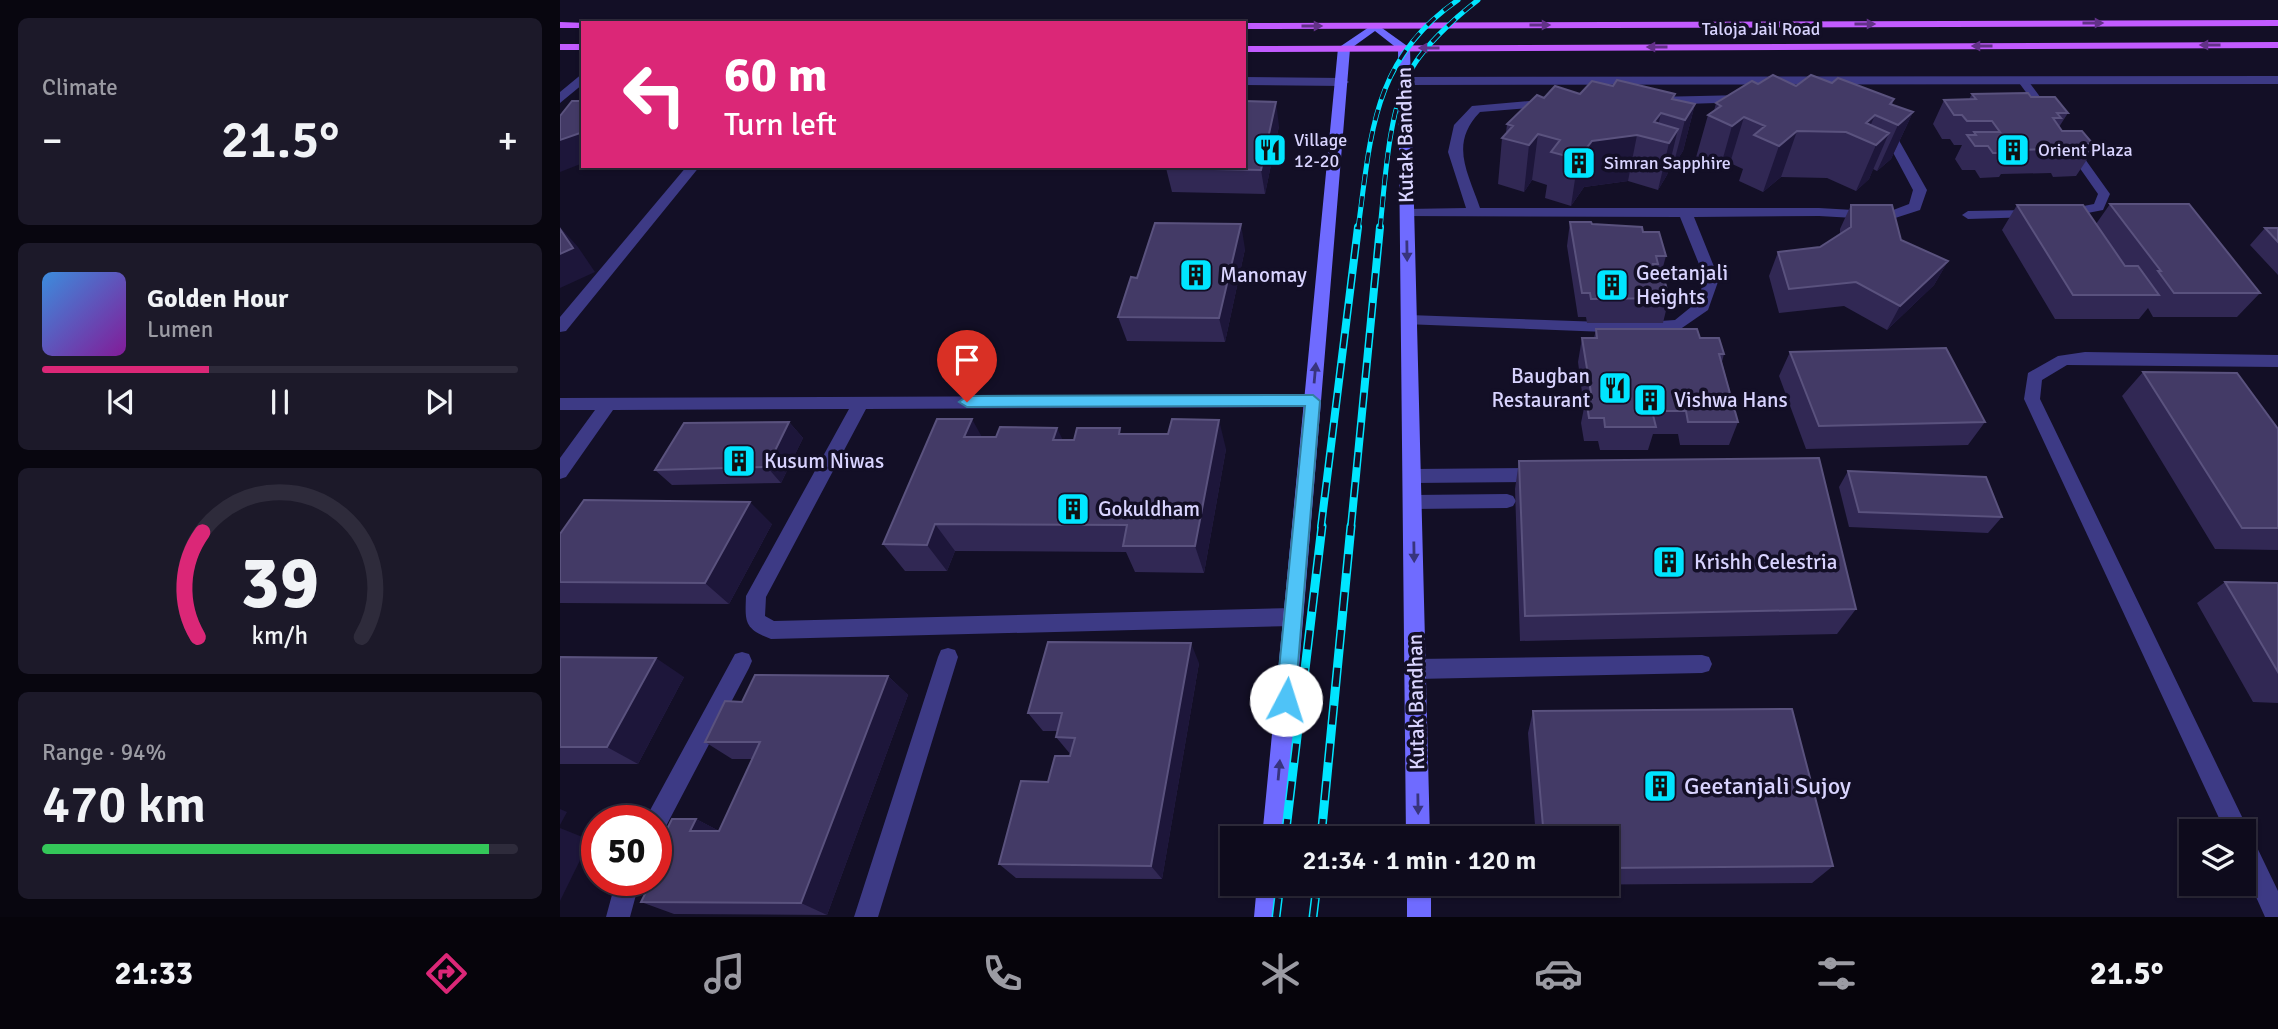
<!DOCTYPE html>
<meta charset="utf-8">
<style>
body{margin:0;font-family:Signika,sans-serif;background:#1c1929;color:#f1f3f6;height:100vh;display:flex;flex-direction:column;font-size:26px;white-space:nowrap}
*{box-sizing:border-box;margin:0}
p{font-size:23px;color:#9b9ba3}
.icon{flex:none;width:38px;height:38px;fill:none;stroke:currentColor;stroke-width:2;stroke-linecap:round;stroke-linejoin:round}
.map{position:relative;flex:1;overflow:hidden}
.drawer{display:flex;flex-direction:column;gap:18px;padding:18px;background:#08060f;width:560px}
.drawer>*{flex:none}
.top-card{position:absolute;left:21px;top:21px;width:665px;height:147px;border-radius:0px;box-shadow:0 2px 5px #0004,0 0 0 2px #2e2b3b;background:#db2777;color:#fff;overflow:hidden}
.tools{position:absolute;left:1619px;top:819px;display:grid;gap:14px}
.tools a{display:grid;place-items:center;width:77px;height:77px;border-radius:0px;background:#0e0b1c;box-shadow:0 2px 5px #0004,0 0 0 2px #2e2b3b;font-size:35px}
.speed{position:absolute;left:21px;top:805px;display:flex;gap:14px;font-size:35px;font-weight:700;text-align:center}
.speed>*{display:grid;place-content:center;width:91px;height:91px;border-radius:50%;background:#0e0b1c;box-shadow:0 2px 5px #0004,0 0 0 2px #2e2b3b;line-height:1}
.speed .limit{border:10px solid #d22;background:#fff;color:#111}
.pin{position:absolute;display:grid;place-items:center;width:60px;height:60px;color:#fff;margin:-72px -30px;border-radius:50% 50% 50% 0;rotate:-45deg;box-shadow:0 0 7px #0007}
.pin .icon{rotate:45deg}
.me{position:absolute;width:77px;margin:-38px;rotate:5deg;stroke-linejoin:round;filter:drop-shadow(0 0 5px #0008)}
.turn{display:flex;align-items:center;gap:24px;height:147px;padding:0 28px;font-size:32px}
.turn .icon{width:91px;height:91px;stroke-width:2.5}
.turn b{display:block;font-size:49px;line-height:60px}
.big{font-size:52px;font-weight:600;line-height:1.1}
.drawer .tile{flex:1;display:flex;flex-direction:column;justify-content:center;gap:10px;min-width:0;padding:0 24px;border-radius:10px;background:#1c1929}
.drawer .dial{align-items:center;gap:0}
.dial svg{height:182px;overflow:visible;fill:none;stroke:#2e2b3b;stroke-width:7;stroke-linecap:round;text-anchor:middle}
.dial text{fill:#f1f3f6;stroke:none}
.song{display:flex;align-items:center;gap:21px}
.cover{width:84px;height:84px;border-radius:10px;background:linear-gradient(135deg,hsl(210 70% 55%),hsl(290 70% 35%))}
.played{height:7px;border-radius:4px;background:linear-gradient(90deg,#db2777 35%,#2e2b3b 35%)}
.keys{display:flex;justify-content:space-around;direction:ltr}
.heat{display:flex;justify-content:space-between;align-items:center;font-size:38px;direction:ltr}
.charge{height:10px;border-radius:5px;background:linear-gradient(90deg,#34c759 94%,#2e2b3b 0)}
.trip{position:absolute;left:660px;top:826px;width:399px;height:70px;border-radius:0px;background:#0e0b1c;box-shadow:0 2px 5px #0004,0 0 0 2px #2e2b3b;font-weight:600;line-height:70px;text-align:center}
.tabs{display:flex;height:112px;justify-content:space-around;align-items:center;background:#06040b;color:#9b9ba3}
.tabs .icon{width:49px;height:49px}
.tabs .on{color:#db2777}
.tabs b{font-size:32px;color:#f1f3f6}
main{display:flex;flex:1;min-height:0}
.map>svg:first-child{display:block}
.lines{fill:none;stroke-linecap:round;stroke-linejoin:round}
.service{fill:#3d3a85;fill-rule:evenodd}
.minor{fill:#3d3a85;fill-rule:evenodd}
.tertiary{fill:#3d3a85;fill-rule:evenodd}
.secondary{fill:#6f6bff;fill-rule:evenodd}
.primary{fill:#c25bff;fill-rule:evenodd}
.rail-far2-casing{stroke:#00e5ff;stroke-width:5}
.rail-far1-casing{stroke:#00e5ff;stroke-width:8}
.rail-casing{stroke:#00e5ff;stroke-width:9}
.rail-far2{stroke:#130f26;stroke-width:3.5;stroke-dasharray:11;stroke-linecap:butt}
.rail-far1{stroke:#130f26;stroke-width:5;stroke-dasharray:15;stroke-linecap:butt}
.rail{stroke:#130f26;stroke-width:6;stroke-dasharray:19;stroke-linecap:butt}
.wall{fill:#312854}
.shaded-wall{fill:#1d163a}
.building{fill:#433a66;stroke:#5a527e;stroke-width:2}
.oneway{fill:#623188}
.oneway2{fill:#38347d}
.route{fill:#4fc3f7;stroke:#337fa1;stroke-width:2}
.labels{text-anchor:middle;stroke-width:7;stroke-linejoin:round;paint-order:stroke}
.far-street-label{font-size:18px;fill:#d9d4ff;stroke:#130f26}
.far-poi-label{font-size:18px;fill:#d9d4ff;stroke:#130f26;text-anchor:start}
.street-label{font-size:21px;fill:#d9d4ff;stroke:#130f26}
.poi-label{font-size:21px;fill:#d9d4ff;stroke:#130f26;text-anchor:start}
.near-poi-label{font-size:24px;fill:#d9d4ff;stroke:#130f26;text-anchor:start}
</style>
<main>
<section class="drawer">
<div class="tile"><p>Climate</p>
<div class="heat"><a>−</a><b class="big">21.5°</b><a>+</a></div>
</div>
<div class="tile">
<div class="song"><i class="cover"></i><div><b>Golden Hour</b><p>Lumen</p></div></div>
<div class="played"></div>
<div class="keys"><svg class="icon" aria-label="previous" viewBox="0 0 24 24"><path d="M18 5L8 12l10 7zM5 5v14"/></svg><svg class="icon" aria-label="pause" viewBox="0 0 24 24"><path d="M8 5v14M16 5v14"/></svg><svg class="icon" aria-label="next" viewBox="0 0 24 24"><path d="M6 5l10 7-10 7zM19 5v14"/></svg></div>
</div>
<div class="tile dial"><svg viewBox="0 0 100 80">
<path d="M14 69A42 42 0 1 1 86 69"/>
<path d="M14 69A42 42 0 0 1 16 23" stroke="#db2777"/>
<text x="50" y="56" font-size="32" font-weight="700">39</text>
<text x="50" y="72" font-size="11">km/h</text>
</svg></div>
<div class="tile"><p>Range · 94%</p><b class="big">470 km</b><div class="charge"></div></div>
</section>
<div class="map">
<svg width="1718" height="917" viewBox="0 0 1718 917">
<rect width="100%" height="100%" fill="#130f26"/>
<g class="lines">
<path class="service" d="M1462,77L1466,78L1492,113V117H1484L1457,80Z
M1511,144L1515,145L1550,194L1543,210L1507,217L1501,213L1503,210L1534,204L1538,194L1505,147Z
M1471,210L1477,214L1475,217L1408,219L1402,215L1408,211Z"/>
<path class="minor" d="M23,73V84L0,103V92Z
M684,77L783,78L789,82L783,86L684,85Z
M1184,95L1188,96V102L1094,105L1088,101L1094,97Z
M992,99L996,100V106L920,112C889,144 908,172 920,208H1259L1328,212L1349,204L1353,190L1320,128L1326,124L1332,128L1367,190L1360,210L1329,220L1259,216L1134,217L1159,279L1148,310L1119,330L1071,333L844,324L841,320L849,315L1071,323L1115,320L1136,303L1145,279L1120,217L841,216V210L846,209L906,208L888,152L894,125L912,106Z
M127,166H140L6,331L0,332V317Z
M1525,352L1718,355V367L1507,365L1482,380L1480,399L1685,823L1687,835L1692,837L1718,891V917H1705L1684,870V831H1665L1464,399L1468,373L1498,356Z
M753,395L761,401L753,407L306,409L206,597L205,616L214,621L733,608L740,611L743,617L740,623L733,626L211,639C184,629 185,622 186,596L289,409L53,410L6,477L0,479V458L35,410H0V398Z
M979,468L985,470L988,475L985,480L979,482L853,483L847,481L844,476L847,471L853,469Z
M947,494L953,496L956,501L953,506L947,508L853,509L847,507L844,502L847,497L853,495Z
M388,648L395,650L398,657L318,917H294L378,657L381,650Z
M182,652L189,654L192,661L189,668L104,830L96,833V821H85L88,814L175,654Z
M1142,655L1149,657L1152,664L1149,671L1142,673L856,679L849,676L846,669L849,662L856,659Z
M56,880H80L70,917H46Z"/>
<path class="tertiary" d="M1718,76V84L844,85L838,81L844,77Z"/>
<path class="secondary" d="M815,23L850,48L870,838H846L838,49L815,31L790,49L725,838H702L778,48Z
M697,884H721L718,917H694Z
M847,884H871V917H847Z"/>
<path class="primary" d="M1718,20V26L684,29V23Z
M0,22L27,23H23V28H0Z
M1718,42V48L684,52V46Z
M0,44H23V50H0Z"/>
<defs>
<path id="rail-far2" d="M798,229C811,135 812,59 898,0
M820,229C825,183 828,110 851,70C863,47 897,16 918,0"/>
<path id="rail-far1" d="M761,527L798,227
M791,527L820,227"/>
<path id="rail" d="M725,838L762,526
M761,838L791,526
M716,917L720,884
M753,917L757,884"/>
</defs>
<use href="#rail-far2" class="rail-far2-casing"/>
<use href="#rail-far1" class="rail-far1-casing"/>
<use href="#rail" class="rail-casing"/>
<use href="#rail-far2" class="rail-far2"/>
<use href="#rail-far1" class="rail-far1"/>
<use href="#rail" class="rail"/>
</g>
<path class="wall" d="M1272,83L1334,99L1332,105L1353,112L1331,159L1317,171L1313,169L1309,179L1296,191L1267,178L1221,177L1203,192L1179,181L1183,169L1170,163L1159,172L1135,161L1148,115L1154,111L1156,103L1198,84L1236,86Z
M1020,94L1114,99L1135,104L1123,151L1113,166L1110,165L1107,175L1098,190L1068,181L1024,187L1011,206L985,198L987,185L972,180L964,192L938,184L942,138L946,133L947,124L984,98Z
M1412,94L1471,97L1508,113L1499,127L1502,131L1533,144L1530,150L1532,152L1516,176L1493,177L1491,173L1441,174L1439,177L1420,178L1415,170H1402L1395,159L1402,145H1394L1390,139H1382L1373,124L1384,100L1409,99Z
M719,126L705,194L612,192L606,168Z
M1550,204L1700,293L1677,317H1593L1588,308L1579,319H1495L1442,230L1457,205L1536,224Z
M1291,205L1341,240L1388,261L1374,285L1327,330L1284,306L1219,313L1209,276L1218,252L1260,247L1280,234V229Z
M1010,222L1083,232L1106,256L1101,274L1109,298L1103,323H1027L1026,317H1018L1007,246Z
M1705,228H1718V275L1690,245Z
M685,249L665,342L567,341L558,317L577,278Z
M1036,329L1140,338L1164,354L1162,362L1178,422L1169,445H1120L1118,434H1093L1088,450H1040L1038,441H1024L1021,423L1024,408L1018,362L1022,338H1034Z
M1230,352L1425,422L1408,445L1246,449L1219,376Z
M1583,372L1718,429V550L1655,549L1562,396Z
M229,422L243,438L221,483L112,485L95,470Z
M563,434L666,449L644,573L575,572L566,552L395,551L387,571H345L323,544L422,437L514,440Z
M959,461L1296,609L1277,634L960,641L955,489Z
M1288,471L1442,517L1428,533L1289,527L1279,487Z
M212,524L169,604L0,603V534Z
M1665,582L1718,583V703L1693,702L1637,603Z
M0,657L124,677L78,764H0Z
M639,663L602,879L456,878L439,864L488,782L511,755L496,737L498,731H483L468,713Z
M328,676L348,695L267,915L114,914L81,902L136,819L159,831L192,759H172L145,742L182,702Z
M973,711L1273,866L1252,883L980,885V884H1046V838H976L968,733Z"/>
<path class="shaded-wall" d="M716,102L719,126L705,194L701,170Z
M1135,104L1123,151L1113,166L1125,120Z
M1353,112L1331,159L1317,171L1338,125Z
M1101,113L1095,139L1094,122Z
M1315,115L1304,140L1306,123Z
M1184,117L1170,163L1159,172L1172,126Z
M1118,129L1107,175L1098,190L1109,143Z
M1237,131L1221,177L1203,192L1219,146Z
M21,132L23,135V163L0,172V140Z
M1329,133L1309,179L1296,191L1316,145Z
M978,134L972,180L964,192L969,145Z
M1077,135L1068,181L1024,187L1011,206L1018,159L1032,141Z
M95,166H108L98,170Z
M681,224L685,249L665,342L659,318Z
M0,227L18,247L35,272L0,288Z
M1388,261L1374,285L1327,330L1340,306Z
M412,419L428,448L404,437Z
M659,420L666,449L644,573L635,546Z
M229,422L243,438L221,483L207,467Z
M497,428L511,457L493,440Z
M190,502L212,524L169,604L145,583Z
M375,524L395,551L387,571L367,545Z
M631,643L639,663L602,879L591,866Z
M96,658L124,677L78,764L47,747Z
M328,676L348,695L267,915L241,903Z
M0,809L7,812L0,825Z
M136,819L165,834L130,831Z
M0,828L30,840L0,901Z"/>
<path class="building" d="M1213,75L1236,86L1251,75L1272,83L1278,78L1334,99L1330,104L1353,112L1338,125L1315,115L1306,123L1329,133L1316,145L1286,132L1237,131L1219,146L1194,135L1205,126L1184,117L1172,126L1148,115L1161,106L1156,103L1192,81L1198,84Z
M1057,80L1115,94L1112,99L1135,104L1125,120L1101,113L1094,122L1118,129L1109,143L1077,135L1032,141L1018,159L991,152L1000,140L978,134L969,145L942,138L953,126L947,124L977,95L984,98L995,86L1020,94L1032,81L1053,86Z
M1468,93L1471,97H1495L1508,113H1497L1501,118H1493L1502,131H1522L1533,144H1525L1532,152H1508L1506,149L1450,150L1453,153H1433L1428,146H1415L1407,135H1416L1414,132H1440L1432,121H1407L1402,115H1394L1384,100L1416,99L1412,94Z
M12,101H23V132L0,140V116Z
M684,101L716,102L701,170L606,168V166H684Z
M1550,204H1629L1700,293H1614L1598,271H1601Z
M1291,205H1332L1341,240L1388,261L1340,306L1296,282L1229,289L1218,252L1260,247L1291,227Z
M1457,205H1523L1565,266H1578L1599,295H1513Z
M1010,222H1031L1032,224L1082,227L1083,232H1099L1106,256H1096L1098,264H1093L1095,274H1103L1109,298L1031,299L1030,293H1022Z
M595,223L681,224L659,318L558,317L571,277L577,278Z
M1705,228H1718V242Z
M0,229L13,248L0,254Z
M1036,329H1137L1140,338H1159L1164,354H1159L1178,422H1128L1126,411H1092L1096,427H1045L1044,418H1029L1026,399H1032L1022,338H1037Z
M1386,348L1425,422L1259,426L1230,352Z
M1583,372L1677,373L1718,429V528H1682Z
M377,419H412L404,437H436L440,427L497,428L493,440H514L517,428H560L559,434H608L612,419L659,420L635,546H563L567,525L375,524L367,545L323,544Z
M229,422L207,467L95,470L124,423Z
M1259,458L1296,609L965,616L959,461Z
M1288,471L1426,477L1442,517L1299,512Z
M24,500L190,502L145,583L0,582V534Z
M1665,582L1718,583V672Z
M488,642L631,643L591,866L439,864L461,781L488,782L495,756H510L515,738L496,737L502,713H468Z
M0,657L96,658L47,747H0Z
M195,675L328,676L241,903L81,902L92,880H96V851L112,819H136L130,831H159L200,742H145L165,701L182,702Z
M1232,709L1273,866L1046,868V838H984L973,711Z"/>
<defs><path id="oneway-solid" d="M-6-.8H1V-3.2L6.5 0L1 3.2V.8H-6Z" transform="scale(1.75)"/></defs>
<g class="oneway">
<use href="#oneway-solid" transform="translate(1533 23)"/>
<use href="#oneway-solid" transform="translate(1305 24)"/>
<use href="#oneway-solid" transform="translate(980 25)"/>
<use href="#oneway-solid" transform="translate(752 26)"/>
<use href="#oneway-solid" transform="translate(1650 45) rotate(180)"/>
<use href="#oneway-solid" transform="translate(1422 46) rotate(180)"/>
<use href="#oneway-solid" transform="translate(1097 47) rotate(180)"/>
<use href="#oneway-solid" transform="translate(869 48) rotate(180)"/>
</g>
<g class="oneway2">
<use href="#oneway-solid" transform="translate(847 251) rotate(89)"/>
<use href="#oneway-solid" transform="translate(755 373) rotate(-85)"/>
<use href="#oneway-solid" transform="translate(854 552) rotate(89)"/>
<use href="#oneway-solid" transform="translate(719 770) rotate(-85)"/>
<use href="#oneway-solid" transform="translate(858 804) rotate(89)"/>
</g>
<path class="route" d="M753,395L760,401L735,700L732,706L726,709L719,706L716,700L745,406L407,407L399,402L407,396Z"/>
<defs>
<symbol id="restaurant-square" viewBox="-11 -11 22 22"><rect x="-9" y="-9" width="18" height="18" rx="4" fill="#00e5ff" stroke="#130f26"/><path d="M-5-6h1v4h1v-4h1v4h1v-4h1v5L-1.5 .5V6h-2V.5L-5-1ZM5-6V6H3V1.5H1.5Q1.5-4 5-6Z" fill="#111"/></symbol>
<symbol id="building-square" viewBox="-11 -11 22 22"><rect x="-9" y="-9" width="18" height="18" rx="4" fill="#00e5ff" stroke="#130f26"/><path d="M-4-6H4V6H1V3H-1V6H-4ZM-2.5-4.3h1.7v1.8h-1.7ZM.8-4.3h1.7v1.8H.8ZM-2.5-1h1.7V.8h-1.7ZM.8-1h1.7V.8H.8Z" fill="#111"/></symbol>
</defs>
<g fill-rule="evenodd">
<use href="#restaurant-square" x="691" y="131" width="38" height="38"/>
<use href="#building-square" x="1434" y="131" width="38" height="38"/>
<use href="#building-square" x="1000" y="144" width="38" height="38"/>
<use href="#building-square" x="617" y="256" width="38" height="38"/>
<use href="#building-square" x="1033" y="266" width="38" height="38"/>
<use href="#restaurant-square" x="1036" y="369" width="38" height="38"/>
<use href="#building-square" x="1071" y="381" width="38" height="38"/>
<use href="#building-square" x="160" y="442" width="38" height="38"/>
<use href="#building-square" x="494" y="490" width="38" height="38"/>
<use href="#building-square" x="1090" y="543" width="38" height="38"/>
<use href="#building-square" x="1081" y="767" width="38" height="38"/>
</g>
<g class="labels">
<g class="far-street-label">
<text x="1201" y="35">Taloja Jail Road</text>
</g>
<g class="far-poi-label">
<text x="734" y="146">Village<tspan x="734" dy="21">12-20</tspan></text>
<text x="1478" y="156">Orient Plaza</text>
<text x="1044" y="169">Simran Sapphire</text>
</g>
<g class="street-label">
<text transform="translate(845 135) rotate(-91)" y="7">Kutak Bandhan</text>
<text transform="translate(856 702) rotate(-91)" y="7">Kutak Bandhan</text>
</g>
<g class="poi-label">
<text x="1076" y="280">Geetanjali<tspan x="1076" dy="24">Heights</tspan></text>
<text x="660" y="282">Manomay</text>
<text x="1030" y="383" text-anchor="end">Baugban<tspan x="1030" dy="24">Restaurant</tspan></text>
<text x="1114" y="407">Vishwa Hans</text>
<text x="204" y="468">Kusum Niwas</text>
<text x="538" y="516">Gokuldham</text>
<text x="1134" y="569">Krishh Celestria</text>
</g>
<g class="near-poi-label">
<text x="1124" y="794">Geetanjali Sujoy</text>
</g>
</g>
</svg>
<div class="tools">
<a><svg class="icon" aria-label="layers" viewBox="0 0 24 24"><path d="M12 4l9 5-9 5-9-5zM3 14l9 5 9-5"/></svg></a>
</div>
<div class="speed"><div class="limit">50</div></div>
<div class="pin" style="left:407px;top:402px;background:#d93025"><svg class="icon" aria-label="arrive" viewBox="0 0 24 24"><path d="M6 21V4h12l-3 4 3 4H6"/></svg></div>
<svg class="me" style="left:726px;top:700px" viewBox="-20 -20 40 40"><circle r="19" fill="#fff"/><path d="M0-13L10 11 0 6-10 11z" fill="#4fc3f7"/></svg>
<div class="trip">21:34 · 1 min · 120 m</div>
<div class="top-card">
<div class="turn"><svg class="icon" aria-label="left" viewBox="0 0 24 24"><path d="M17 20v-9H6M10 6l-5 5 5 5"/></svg><div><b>60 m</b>Turn left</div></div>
</div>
</div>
</main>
<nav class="tabs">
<b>21:33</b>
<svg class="icon on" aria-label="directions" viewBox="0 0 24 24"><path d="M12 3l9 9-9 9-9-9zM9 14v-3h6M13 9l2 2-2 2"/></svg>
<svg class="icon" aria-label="music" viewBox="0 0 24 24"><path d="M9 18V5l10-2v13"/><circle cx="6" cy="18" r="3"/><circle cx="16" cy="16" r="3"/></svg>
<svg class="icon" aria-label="phone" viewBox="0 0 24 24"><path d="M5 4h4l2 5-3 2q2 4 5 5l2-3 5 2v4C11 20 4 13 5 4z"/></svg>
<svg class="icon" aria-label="climate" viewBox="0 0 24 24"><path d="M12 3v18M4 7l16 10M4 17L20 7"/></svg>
<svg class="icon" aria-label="car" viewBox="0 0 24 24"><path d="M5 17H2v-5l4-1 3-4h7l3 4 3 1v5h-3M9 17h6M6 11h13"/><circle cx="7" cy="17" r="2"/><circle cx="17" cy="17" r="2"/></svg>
<svg class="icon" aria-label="filters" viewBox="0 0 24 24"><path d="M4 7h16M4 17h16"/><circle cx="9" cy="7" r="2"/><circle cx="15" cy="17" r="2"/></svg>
<b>21.5°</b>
</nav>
